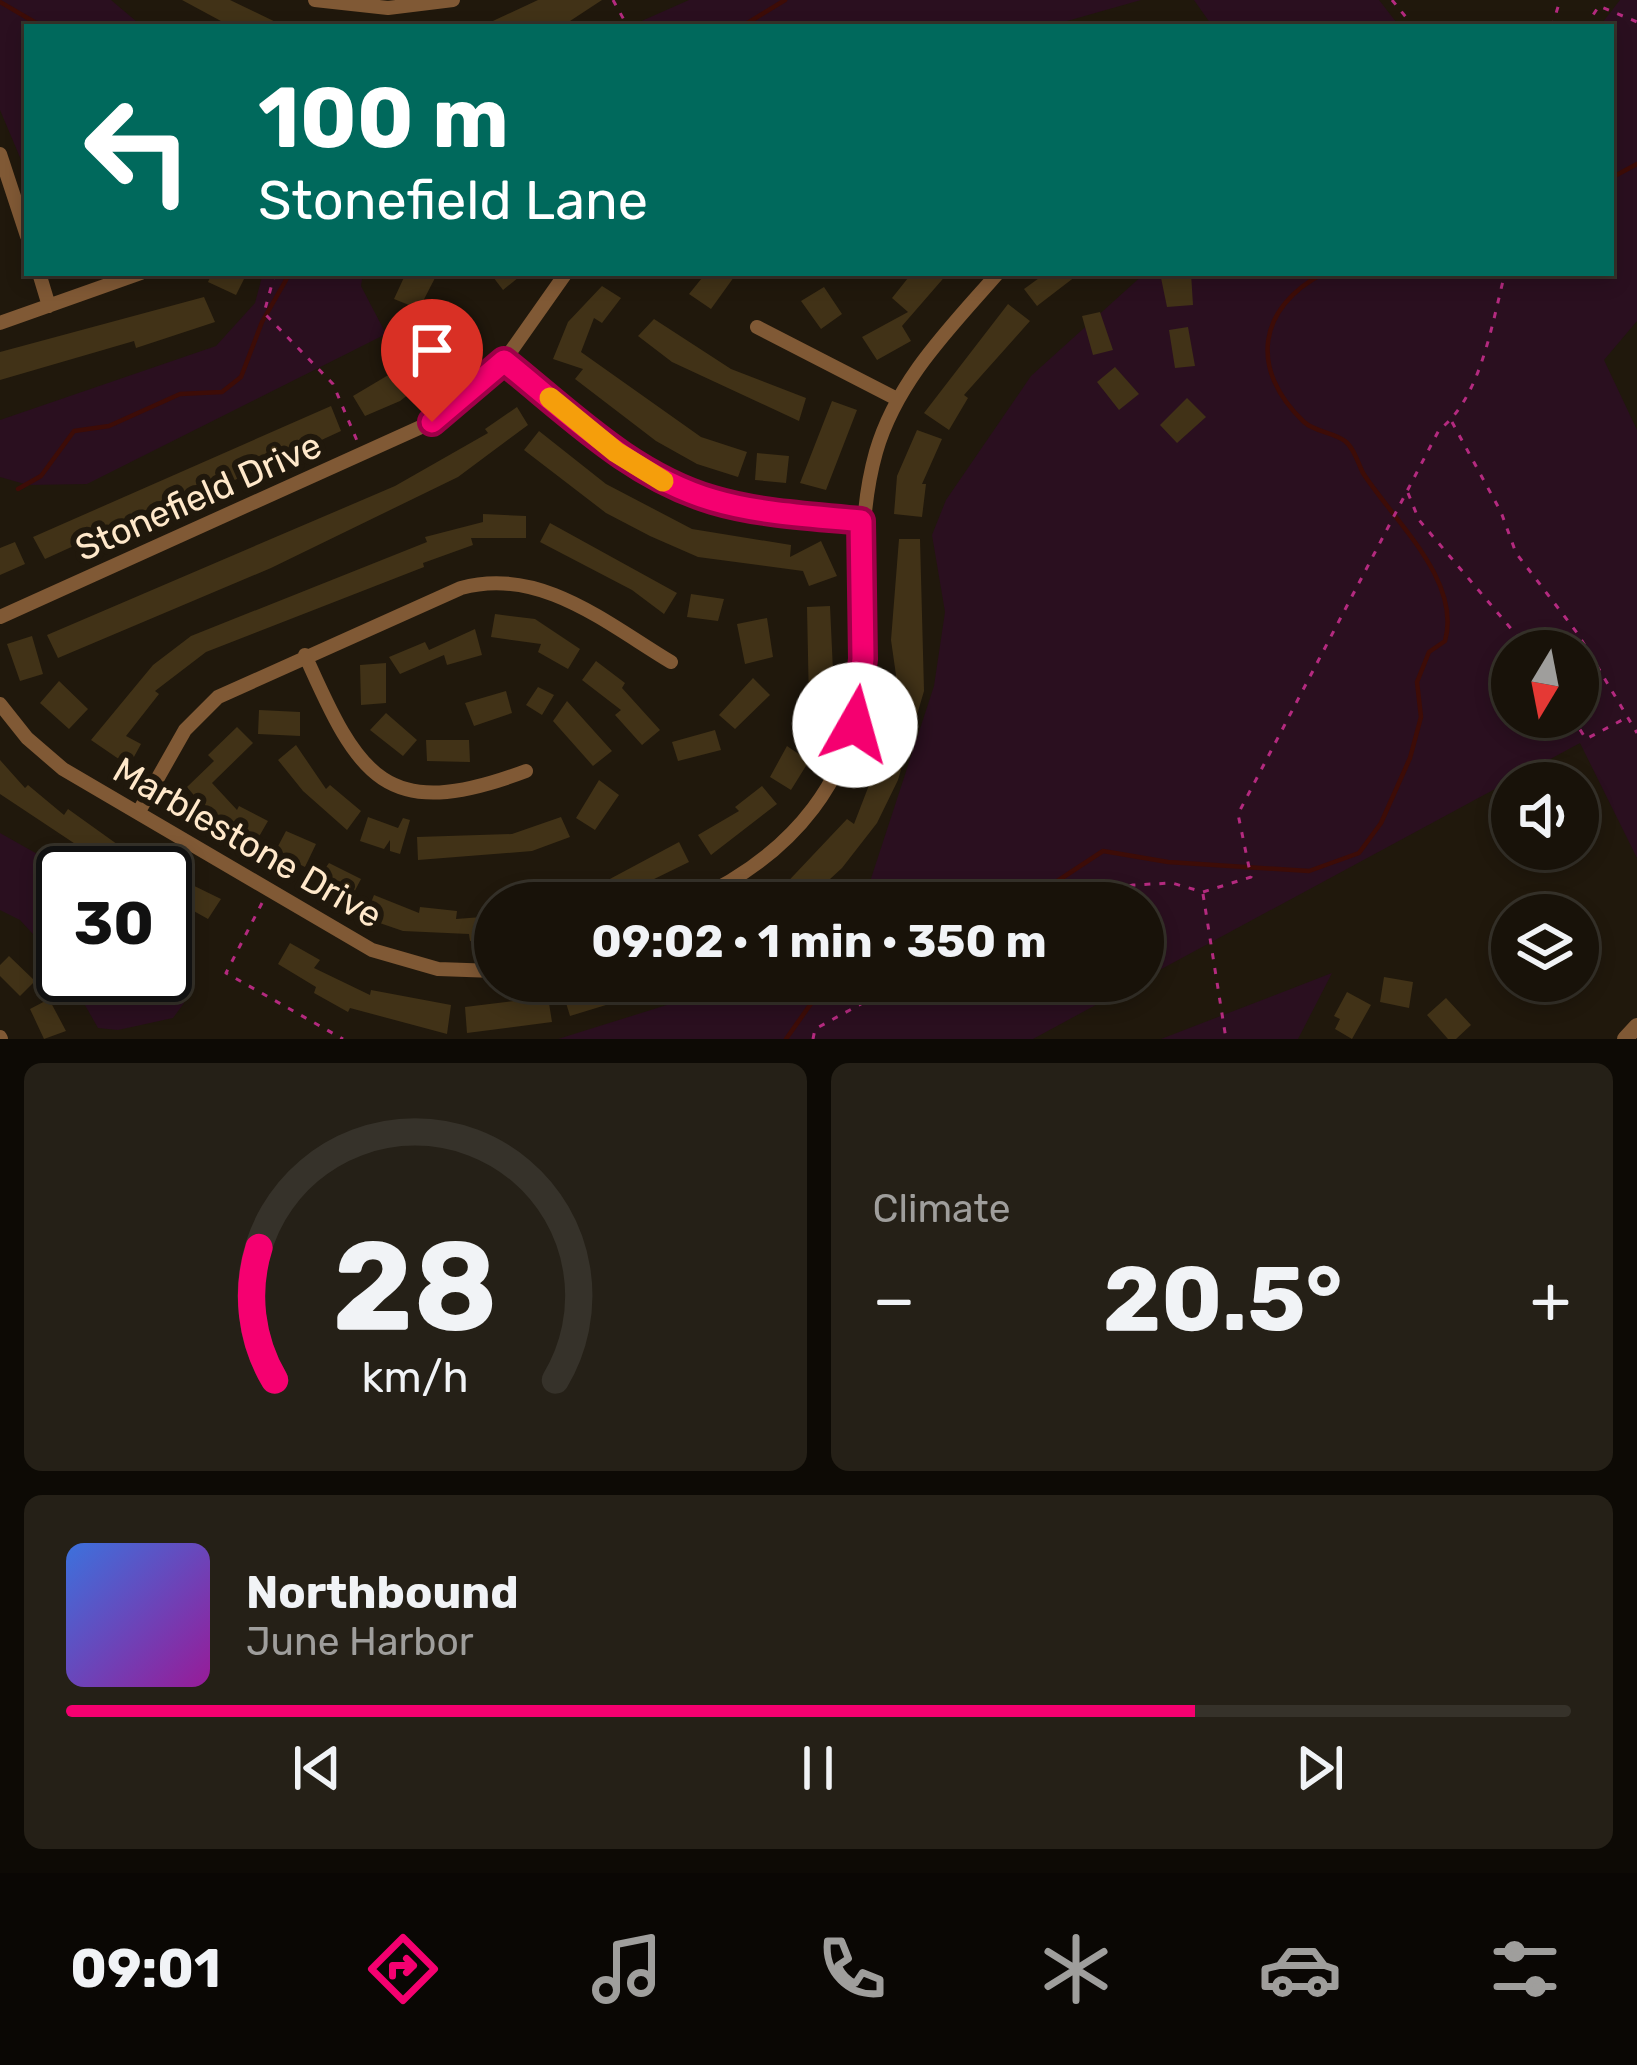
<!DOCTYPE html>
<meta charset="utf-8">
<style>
body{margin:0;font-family:Rubik,sans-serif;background:#252017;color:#f1f3f6;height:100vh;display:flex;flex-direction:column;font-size:45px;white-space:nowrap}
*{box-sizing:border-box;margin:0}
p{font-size:39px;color:#9f9e9c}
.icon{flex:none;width:66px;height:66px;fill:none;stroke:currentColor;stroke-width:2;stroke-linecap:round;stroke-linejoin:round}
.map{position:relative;height:1039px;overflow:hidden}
.sheet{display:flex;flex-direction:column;gap:24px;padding:24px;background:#0d0a05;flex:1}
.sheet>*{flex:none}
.guide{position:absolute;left:24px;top:24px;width:1590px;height:252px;border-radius:0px;box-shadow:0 6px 18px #0003,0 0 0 3px #36322a;background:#00695c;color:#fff;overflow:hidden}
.needle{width:78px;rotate:190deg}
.tools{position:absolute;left:1491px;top:630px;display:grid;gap:24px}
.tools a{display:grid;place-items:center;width:108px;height:108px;border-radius:50%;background:#181209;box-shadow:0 6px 18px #0003,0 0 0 3px #36322a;font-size:60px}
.speed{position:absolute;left:36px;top:846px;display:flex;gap:24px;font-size:60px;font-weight:700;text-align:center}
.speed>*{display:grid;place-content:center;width:156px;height:156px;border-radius:50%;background:#181209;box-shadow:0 6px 18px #0003,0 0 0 3px #36322a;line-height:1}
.speed .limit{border:6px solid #111;border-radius:18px;background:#fff;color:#111}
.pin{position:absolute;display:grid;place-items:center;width:102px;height:102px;color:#fff;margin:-123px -51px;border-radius:50% 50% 50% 0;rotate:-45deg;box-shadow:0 0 12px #0007}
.pin .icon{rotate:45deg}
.me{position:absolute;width:132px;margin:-66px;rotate:7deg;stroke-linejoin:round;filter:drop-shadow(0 0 9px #0008)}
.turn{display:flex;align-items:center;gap:42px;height:252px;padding:0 36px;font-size:54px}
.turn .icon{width:156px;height:156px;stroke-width:2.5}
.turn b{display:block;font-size:84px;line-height:102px}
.big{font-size:90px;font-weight:700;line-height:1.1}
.sheet .widget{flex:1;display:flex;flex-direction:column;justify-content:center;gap:18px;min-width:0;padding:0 42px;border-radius:18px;background:#252017}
.sheet .dial{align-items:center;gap:0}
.dial svg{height:312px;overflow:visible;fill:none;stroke:#36322a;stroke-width:7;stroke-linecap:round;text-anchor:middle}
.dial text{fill:#f1f3f6;stroke:none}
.song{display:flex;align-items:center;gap:36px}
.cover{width:144px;height:144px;border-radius:18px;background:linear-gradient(135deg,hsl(220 70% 55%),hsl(300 70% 35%))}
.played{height:12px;border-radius:6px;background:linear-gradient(90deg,#f50070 75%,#36322a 75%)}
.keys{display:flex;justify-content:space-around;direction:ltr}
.heat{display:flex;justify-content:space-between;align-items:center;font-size:66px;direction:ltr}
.sheet .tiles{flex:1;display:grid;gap:24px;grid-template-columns:1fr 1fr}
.widget:last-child{grid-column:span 2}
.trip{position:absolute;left:474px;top:882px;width:690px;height:120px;border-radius:60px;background:#181209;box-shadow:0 6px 18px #0003,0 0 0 3px #36322a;font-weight:700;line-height:120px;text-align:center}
.tab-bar{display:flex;height:192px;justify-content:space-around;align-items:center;background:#0a0704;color:#9f9e9c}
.tab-bar .icon{width:84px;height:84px}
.tab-bar .selected{color:#f50070}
.tab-bar b{font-size:54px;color:#f1f3f6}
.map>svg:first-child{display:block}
.green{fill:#2a0f1f;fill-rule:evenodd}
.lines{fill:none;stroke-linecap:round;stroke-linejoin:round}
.stream{stroke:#3d0c07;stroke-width:4.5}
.building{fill:#413217}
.path{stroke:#b42a7f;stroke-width:3;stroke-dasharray:6 9;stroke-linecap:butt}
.minor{stroke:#805935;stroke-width:14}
.tertiary{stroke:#805935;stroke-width:16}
.route-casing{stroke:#9f0049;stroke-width:30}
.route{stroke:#f50070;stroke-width:21}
.slow{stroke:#f59e0b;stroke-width:21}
.labels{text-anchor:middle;stroke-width:12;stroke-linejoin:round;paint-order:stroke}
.street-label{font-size:36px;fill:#ffe8ca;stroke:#20180c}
</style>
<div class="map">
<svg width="1637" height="1039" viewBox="0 0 1637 1039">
<rect width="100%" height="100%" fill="#20180c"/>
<path class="green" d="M0,0H111L143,27H27V161L22,162L0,110Z
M689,0H1141L1046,27H628Z
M1194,0H1379L1400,27H1213Z
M1620,0H1637V321L1604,360L1637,430V858L1580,743L1143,979V903H863L934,686L945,612L932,535L946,500L1031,376L1145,273H1611V27H1599ZM1512,651H1578V717H1512Z
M263,273H363L361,286L386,334L87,484L28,485L0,477V420L216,346L255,303Z
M0,833L71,873H63V967L20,920L0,910Z
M165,933L184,949V1003L173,1018L118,1030L98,1028L68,975H165Z
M1332,973L1298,1039H1161Z
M721,981H1140L1033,1039H558L686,999Z"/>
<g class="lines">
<path class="stream" d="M0,2L43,27
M741,27L785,0
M1611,178L1637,164
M18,489L41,476L74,431L109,426L180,394L222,392L241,377L262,322L290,273
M1024,903L1103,851L1168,862L1309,871L1359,853L1381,823L1410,758L1421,717L1417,682L1429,652L1445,641C1462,580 1393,520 1363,473C1358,463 1354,448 1345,441C1333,432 1315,432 1304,422C1248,369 1258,307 1324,273
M786,1039L827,981"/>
</g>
<path class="building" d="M182,0H230L286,27H232Z
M538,0H602L570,21L546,27H480Z
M212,273H247L236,295L208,282Z
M406,273L436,276L419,309L394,299Z
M490,273H524L503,290Z
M706,273L734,277L711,309L689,294Z
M912,273H948L902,326L911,341L877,360L862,337L908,312L892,298Z
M1046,273H1080L1037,306L1024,289Z
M1160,273H1191L1193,305L1167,307Z
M602,286L621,298L602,323L594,318L581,352L701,437L747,452L738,477L697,464L656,441L575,379L583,369L553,359L568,322Z
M824,287L842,314L821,329L801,301Z
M204,297L215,322L136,348L134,341L0,380V352Z
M1008,304L1030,321L964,395L968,398L949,430L924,413Z
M456,312L473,329L446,356L427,340Z
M1100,312L1113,350L1093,355L1082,316Z
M654,319L731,369L806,398L799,421L672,362L638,336Z
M1188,327L1195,366L1175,368L1169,330Z
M422,355L435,374L400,401L365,416L353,396Z
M1115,367L1139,394L1119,410L1097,382Z
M1187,398L1206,417L1177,443L1160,425Z
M832,401L857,410L826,490L800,483Z
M331,406L341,431L226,484L179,503L177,499L45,559L33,537Z
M517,407L528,425L458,477L271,568L58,658L47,635L395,486L488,433L485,429Z
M917,430L942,439L922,484H926L922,517L894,514L897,476Z
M539,431L606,484L692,529L791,545L790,557L821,541L837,576L809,586L803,571L698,557L650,536L606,513L524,450Z
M757,453L789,456L786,483L755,480Z
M483,514L526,516V538H471L473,545L423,563L424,567L206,652L155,691L159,694L126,736L141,744L129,766L91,740L153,665L191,636L427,542L425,537L483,522Z
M550,523L677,593L664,614L632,590L540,542Z
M899,539H920L924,691L898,780L877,823L842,868L804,903H760L778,892L847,819L854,824L871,780L887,733L896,675L891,640Z
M15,542L25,564L0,575V548Z
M691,594L724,599L718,621L687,617Z
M830,606L834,693L828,692L817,742L796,737L804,702L809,703L807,607Z
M495,614L535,619L580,649L568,669L538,652L541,644L491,637Z
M767,618L773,657L745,664L737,624Z
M475,629L482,655L447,665L444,655L400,674L389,657L425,642L429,650Z
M32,636L43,674L20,681L7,644Z
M596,661L625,683L622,688L660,730L642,745L615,715L621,710L582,680Z
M386,663V703L361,705L360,665Z
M753,678L770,695L735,729L719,715Z
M59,681L88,709L69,729L40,703Z
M538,687L554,695L542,715L526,705Z
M506,691L512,713L474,726L465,703Z
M567,701L612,751L593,766L553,721Z
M259,710L300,712V736L258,734Z
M386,713L417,740L403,756L370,730Z
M237,727L253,743L212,783L237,810L239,806L268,821L257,840L213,818L187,787L214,761L208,755Z
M715,730L721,750L678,761L672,742Z
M426,740H469L470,762L427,761Z
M296,745L326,789L330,785L361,811L347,830L303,791L278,760Z
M787,746L809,761L791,790L770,777Z
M0,760L25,788L28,785L64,815L68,809L135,857L221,899L208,919L165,895V873H119L0,794Z
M599,780L619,795L595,830L576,818Z
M762,786L777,804L711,855L698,835L739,811L735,807Z
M368,817L398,828L403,818L410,820L400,854L390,851V840L384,849L360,841Z
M561,817L570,837L532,851L418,860L417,837L512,834Z
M286,831L316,844L305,867L275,852Z
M679,842L689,862L605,903H547L608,880Z
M329,863L361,879L349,902L316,881Z
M374,895L419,913L420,907L457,911L456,919L495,916V938L470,941L469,934L403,931L365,918Z
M290,943L320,960L314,968L370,995L371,990L451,1005L447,1034L350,1008L348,1012L314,993L316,987L278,964Z
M9,956L35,981L20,996L0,976V965Z
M1384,977L1413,982L1409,1008L1380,1002Z
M598,981L606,1005L570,1016L563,993Z
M1347,992L1371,1005L1352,1039L1335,1029L1340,1019L1334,1016Z
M548,997L552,1022L467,1033L465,1007Z
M1446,998L1471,1025L1456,1039H1448L1427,1015Z
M49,999L66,1031L44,1039L30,1009Z"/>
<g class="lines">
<path class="path" d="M613,0L628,27
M1392,0L1414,27
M1552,27L1560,0
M1585,27L1599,6L1637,22
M275,273L264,313L333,384L358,443
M1452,422L1501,512L1516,553L1578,634L1637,733
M1408,493L1419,520L1530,651
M1572,717L1586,739L1626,718
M1203,894L1226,1039
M262,903L226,973L343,1039
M1072,903L1133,885L1172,883L1203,892L1251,877L1238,814L1439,430C1481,398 1492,323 1505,273
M813,1039L815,1029L903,981"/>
<path class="minor" d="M315,0L388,8L453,0
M0,154L27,236
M39,273L49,306
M0,323L141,273
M757,327L897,399
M504,361C569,413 631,476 713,500C760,514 812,516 861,521
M0,617L432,422L504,361L566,273
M305,655C359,777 385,824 526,771
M0,704L27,738L63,769L372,950L438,969L495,971
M138,813L185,730L218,697L461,588C540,566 606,623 671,662
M688,903C791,857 860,778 863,660C865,589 856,523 876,452C897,380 950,328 998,273
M0,1037L1,1039"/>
<path class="tertiary" d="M1625,1039L1637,1026"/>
</g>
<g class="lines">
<defs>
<path id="route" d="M432,422L504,361C569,413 631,476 713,500C760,514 812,516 861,521L863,659L855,725"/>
</defs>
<use href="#route" class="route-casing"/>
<use href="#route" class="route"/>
<path class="slow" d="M550,398L616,452L663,481"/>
</g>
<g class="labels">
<g class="street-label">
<text transform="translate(198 496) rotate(-24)" y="13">Stonefield Drive</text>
<text transform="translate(248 842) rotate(30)" y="13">Marblestone Drive</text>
</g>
</g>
</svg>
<div class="tools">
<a><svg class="needle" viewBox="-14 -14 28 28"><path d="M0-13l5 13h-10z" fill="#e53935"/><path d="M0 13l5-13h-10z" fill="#9f9e9c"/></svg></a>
<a><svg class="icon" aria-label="sound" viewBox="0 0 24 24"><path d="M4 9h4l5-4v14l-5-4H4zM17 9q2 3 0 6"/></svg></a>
<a><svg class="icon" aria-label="layers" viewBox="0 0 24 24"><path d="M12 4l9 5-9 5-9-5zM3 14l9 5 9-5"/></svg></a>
</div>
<div class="speed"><div class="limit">30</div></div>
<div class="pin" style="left:432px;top:422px;background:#d93025"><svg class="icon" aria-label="arrive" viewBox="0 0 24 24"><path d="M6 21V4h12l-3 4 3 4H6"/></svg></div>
<svg class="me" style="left:855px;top:725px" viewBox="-20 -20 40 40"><circle r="19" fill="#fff"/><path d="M0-13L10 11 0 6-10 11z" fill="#f50070"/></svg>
<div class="trip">09:02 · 1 min · 350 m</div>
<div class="guide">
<div class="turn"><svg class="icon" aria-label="left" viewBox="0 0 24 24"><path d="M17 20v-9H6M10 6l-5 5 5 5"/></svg><div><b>100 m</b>Stonefield Lane</div></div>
</div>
</div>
<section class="sheet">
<div class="tiles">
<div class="widget dial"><svg viewBox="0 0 100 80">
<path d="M14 69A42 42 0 1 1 86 69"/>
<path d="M14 69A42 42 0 0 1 10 35" stroke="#f50070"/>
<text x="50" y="56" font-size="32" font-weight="700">28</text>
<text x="50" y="72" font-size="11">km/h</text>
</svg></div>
<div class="widget"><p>Climate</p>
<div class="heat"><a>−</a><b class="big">20.5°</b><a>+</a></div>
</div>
<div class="widget">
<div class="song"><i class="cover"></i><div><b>Northbound</b><p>June Harbor</p></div></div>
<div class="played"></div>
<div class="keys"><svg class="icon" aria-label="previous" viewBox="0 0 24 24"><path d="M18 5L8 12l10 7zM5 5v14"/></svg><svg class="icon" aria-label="pause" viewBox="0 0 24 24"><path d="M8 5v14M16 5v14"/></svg><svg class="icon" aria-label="next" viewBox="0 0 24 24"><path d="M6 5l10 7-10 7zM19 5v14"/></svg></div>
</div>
</div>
</section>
<nav class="tab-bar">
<b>09:01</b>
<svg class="icon selected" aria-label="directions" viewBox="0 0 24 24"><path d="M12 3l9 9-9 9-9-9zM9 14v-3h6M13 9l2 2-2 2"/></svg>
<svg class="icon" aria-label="music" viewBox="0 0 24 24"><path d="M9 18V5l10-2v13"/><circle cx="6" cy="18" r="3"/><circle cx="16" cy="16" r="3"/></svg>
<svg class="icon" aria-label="phone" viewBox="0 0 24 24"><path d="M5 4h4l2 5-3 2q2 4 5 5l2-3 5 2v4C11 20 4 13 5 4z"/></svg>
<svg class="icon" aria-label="climate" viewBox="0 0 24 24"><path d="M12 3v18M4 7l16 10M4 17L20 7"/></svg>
<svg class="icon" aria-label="car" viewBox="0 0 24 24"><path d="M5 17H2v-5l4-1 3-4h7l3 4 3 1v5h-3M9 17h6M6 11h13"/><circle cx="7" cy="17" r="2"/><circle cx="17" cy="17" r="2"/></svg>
<svg class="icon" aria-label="filters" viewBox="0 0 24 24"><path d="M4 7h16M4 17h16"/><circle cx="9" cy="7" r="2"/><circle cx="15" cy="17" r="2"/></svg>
</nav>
